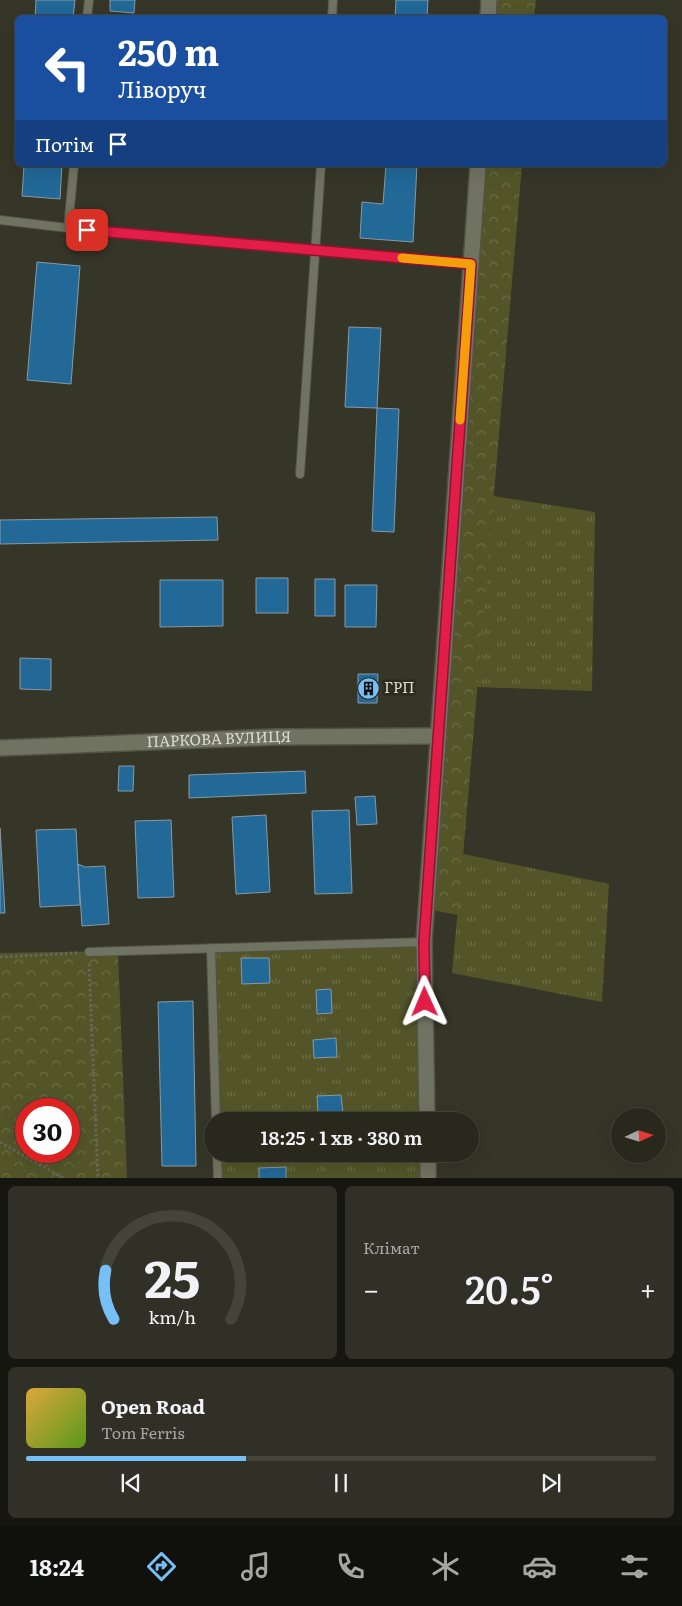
<!DOCTYPE html>
<html lang="uk">
<meta charset="utf-8">
<style>
body{margin:0;font-family:Literata,serif;background:#303026;color:#f1f3f6;height:100vh;display:flex;flex-direction:column;font-size:19px;white-space:nowrap}
*{box-sizing:border-box;margin:0}
p{font-size:16px;color:#a5a6a4}
.icon{flex:none;width:28px;height:28px;fill:none;stroke:currentColor;stroke-width:2;stroke-linecap:round;stroke-linejoin:round}
.map{position:relative;height:1178px;overflow:hidden}
.details{display:flex;flex-direction:column;gap:8px;padding:8px;background:#161610;flex:1}
.details>*{flex:none}
.hud{position:absolute;left:15px;top:15px;width:652px;height:152px;border-radius:8px;box-shadow:0 5px 20px #0002,0 0 0 1px #44443b;background:#1a4fa0;color:#fff;overflow:hidden}
.needle{width:32px;rotate:86deg}
.buttons{position:absolute;left:611px;top:1108px;display:grid;gap:10px}
.buttons a{display:grid;place-items:center;width:55px;height:55px;border-radius:50%;background:#28281d;box-shadow:0 5px 20px #0002,0 0 0 1px #44443b;font-size:25px}
.speed{position:absolute;left:15px;top:1098px;display:flex;gap:10px;font-size:25px;font-weight:700;text-align:center}
.speed>*{display:grid;place-content:center;width:65px;height:65px;border-radius:50%;background:#28281d;box-shadow:0 5px 20px #0002,0 0 0 1px #44443b;line-height:1}
.speed .limit{border:8px solid #d22;background:#fff;color:#111}
.pin{position:absolute;display:grid;place-items:center;width:42px;height:42px;color:#fff;margin:-21px;border-radius:10px;box-shadow:0 2px 8px #0006}
.me{position:absolute;width:55px;margin:-28px;rotate:359deg;stroke-linejoin:round;filter:drop-shadow(0 0 4px #0008)}
.turn{display:flex;align-items:center;gap:18px;height:105px;padding:0 20px;font-size:22px}
.turn .icon{width:65px;height:65px;stroke-width:2.5}
.turn b{display:block;font-size:35px;line-height:42px}
.then{display:flex;align-items:center;height:48px;padding:0 20px;background:#0003;gap:10px;font-size:19px}
.big{font-size:38px;font-weight:600;line-height:1.1}
.details .widget{flex:1;display:flex;flex-direction:column;justify-content:center;gap:8px;min-width:0;padding:0 18px;border-radius:8px;background:#303026}
.details .dial{align-items:center;gap:0}
.dial svg{height:130px;overflow:visible;fill:none;stroke:#44443b;stroke-width:7;stroke-linecap:round;text-anchor:middle}
.dial text{fill:#f1f3f6;stroke:none}
.song{display:flex;align-items:center;gap:15px}
.cover{width:60px;height:60px;border-radius:8px;background:linear-gradient(135deg,hsl(40 70% 55%),hsl(90 70% 35%))}
.played{height:5px;border-radius:2px;background:linear-gradient(90deg,#76c0f7 35%,#44443b 35%)}
.keys{display:flex;justify-content:space-around;direction:ltr}
.heat{display:flex;justify-content:space-between;align-items:center;font-size:28px;direction:ltr}
.details .tiles{flex:1;display:grid;gap:8px;grid-template-columns:1fr 1fr}
.widget:last-child{grid-column:span 2}
.trip{position:absolute;left:204px;top:1112px;width:275px;height:50px;border-radius:25px;background:#28281d;box-shadow:0 5px 20px #0002,0 0 0 1px #44443b;font-weight:600;line-height:50px;text-align:center}
.tab-bar{display:flex;height:80px;justify-content:space-around;align-items:center;background:#10100c;color:#a5a6a4}
.tab-bar .icon{width:35px;height:35px}
.tab-bar .active{color:#76c0f7}
.tab-bar b{font-size:22px;color:#f1f3f6}
.map>svg:first-child{display:block}
.grass{fill:url(#grass-tufts)}
.forest{fill:url(#forest-crowns);fill-rule:evenodd}
.building{fill:#226998;stroke:#8999a5}
.lines{fill:none;stroke-linecap:round;stroke-linejoin:round}
.lane-casing{stroke:#525346;stroke-width:10}
.street-casing{stroke:#525346;stroke-width:18}
.path{stroke:#67685b;stroke-width:3;stroke-dasharray:2.5 2.5;stroke-linecap:butt}
.lane{stroke:#717362;stroke-width:8}
.street{stroke:#717362;stroke-width:15}
.route-casing{stroke:#92132f;stroke-width:12}
.route{stroke:#e11d48;stroke-width:9}
.slow{stroke:#f59e0b;stroke-width:9}
.labels{text-anchor:middle;stroke-width:5;stroke-linejoin:round;paint-order:stroke}
.poi-label{font-size:15px;fill:#dadbd2;stroke:#2b2c1e;text-anchor:start}
.street-label{font-size:15px;fill:#dadbd2;stroke:#2b2c1e}
</style>
<div class="map">
<svg width="682" height="1179" viewBox="0 0 682 1179">
<defs>
<pattern id="grass-tufts" width="24" height="20" patternUnits="userSpaceOnUse" patternTransform="scale(1.25)"><rect width="24" height="20" fill="#535529"/><path d="M3 7l-1-3M5 7V3M7 7l1-3M15 17l-1-3M17 17v-4M19 17l1-3" fill="none" stroke="#6b6d47"/></pattern>
<pattern id="forest-crowns" width="20" height="18" patternUnits="userSpaceOnUse" patternTransform="scale(1.25)"><rect width="20" height="18" fill="#535529"/><path d="M2 6a3 3 0 1 1 6 0M12 15a3 3 0 1 1 6 0" fill="none" stroke="#6b6d47"/></pattern>
</defs>
<rect width="100%" height="100%" fill="#353627"/>
<path class="grass" d="M493,496L595,512L592,691L477,687Z
M463,854L609,884L602,1002L452,973Z
M424,942L427,1121H216L211,948Z
M217,1154H428V1178H218Z"/>
<path class="forest" d="M489,0H536L534,17L488,18Z
M478,165H522L458,915L426,909Z
M118,951L127,1178H0V953ZM26,1109H69V1151H26Z"/>
<path class="building" d="M36,0H75L73,18H35Z
M110,0H135L134,13L110,11Z
M396,0H428L427,18H395Z
M24,165H62L60,199L22,196Z
M386,165H417L413,242L360,238L362,202L383,204Z
M37,262L80,266L71,384L27,380Z
M349,327L381,328L377,408L345,407Z
M377,408L399,409L394,532L372,531Z
M217,517L218,540L0,544V520Z
M256,578H288V613H256Z
M315,579H335V616H315Z
M160,580H223V626L160,627Z
M345,585H377L376,627H345Z
M20,658L51,659V690L20,689Z
M358,674H378L377,703H358Z
M119,766H134L133,791H118Z
M305,771L306,793L189,798V775Z
M375,796L377,824L357,825L355,797Z
M349,810L352,893L315,894L312,811Z
M266,815L270,892L236,894L232,817Z
M171,820L174,897L138,898L135,821Z
M0,828L5,913H0Z
M76,829L80,905L40,907L36,830Z
M78,864L85,867L105,866L109,924L82,926Z
M241,958H269L270,983L242,984Z
M331,989L332,1013L317,1014L316,990Z
M193,1001L196,1166H162L158,1002Z
M336,1038L337,1057L314,1058L313,1040Z
M341,1095L343,1113L318,1114L317,1096Z
M286,1167V1179H259V1168Z"/>
<g class="lines">
<defs>
<path id="lane" d="M87,18L89,0
M332,18L333,0
M0,220L68,228L471,264
M68,228L74,165
M300,474L321,165
M211,948L216,1121
M89,952L424,942
M217,1154L218,1179"/>
<g id="street">
<path d="M488,18L489,0"/>
<path id="s1" d="M0,748L276,737L438,736"/>
<path d="M427,1121L424,942L478,165"/>
<path d="M428,1154V1179"/>
</g>
</defs>
<use href="#lane" class="lane-casing"/>
<use href="#street" class="street-casing"/>
<path class="path" d="M0,957L77,953
M89,964L98,1179
M0,1142L65,1179"/>
<use href="#lane" class="lane"/>
<use href="#street" class="street"/>
</g>
<g class="lines">
<defs>
<path id="route" d="M87,230L471,264L424,942L425,1002"/>
</defs>
<use href="#route" class="route-casing"/>
<use href="#route" class="route"/>
<path class="slow" d="M402,258L471,264L460,420"/>
</g>
<defs>
<symbol id="building-disc" viewBox="-11 -11 22 22"><circle r="9.5" fill="#76c0f7" stroke="#2b2c1e"/><path d="M-4-6H4V6H1V3H-1V6H-4ZM-2.5-4.3h1.7v1.8h-1.7ZM.8-4.3h1.7v1.8H.8ZM-2.5-1h1.7V.8h-1.7ZM.8-1h1.7V.8H.8Z" fill="#111"/></symbol>
</defs>
<g fill-rule="evenodd">
<use href="#building-disc" x="356" y="676" width="25" height="25"/>
</g>
<g class="labels">
<g class="poi-label">
<text x="384" y="693">ГРП</text>
</g>
<g class="street-label">
<text dy="5" stroke="none"><textPath href="#s1" startOffset="219">ПАРКОВА ВУЛИЦЯ</textPath></text>
</g>
</g>
</svg>
<div class="buttons">
<a><svg class="needle" viewBox="-14 -14 28 28"><path d="M0-13l5 13h-10z" fill="#e53935"/><path d="M0 13l5-13h-10z" fill="#a5a6a4"/></svg></a>
</div>
<div class="speed"><div class="limit">30</div></div>
<div class="pin" style="left:87px;top:230px;background:#d93025"><svg class="icon" aria-label="arrive" viewBox="0 0 24 24"><path d="M6 21V4h12l-3 4 3 4H6"/></svg></div>
<svg class="me" style="left:425px;top:1002px" viewBox="-20 -20 40 40"><path d="M0-17L14 15 0 8-14 15z" fill="#e11d48" stroke="#fff" stroke-width="4"/></svg>
<div class="trip">18:25 · 1 хв · 380 m</div>
<div class="hud">
<div class="turn"><svg class="icon" aria-label="left" viewBox="0 0 24 24"><path d="M17 20v-9H6M10 6l-5 5 5 5"/></svg><div><b>250 m</b>Ліворуч</div></div>
<div class="then">Потім<svg class="icon" aria-label="arrive" viewBox="0 0 24 24"><path d="M6 21V4h12l-3 4 3 4H6"/></svg></div>
</div>
</div>
<section class="details">
<div class="tiles">
<div class="widget dial"><svg viewBox="0 0 100 80">
<path d="M14 69A42 42 0 1 1 86 69"/>
<path d="M14 69A42 42 0 0 1 9 39" stroke="#76c0f7"/>
<text x="50" y="56" font-size="32" font-weight="700">25</text>
<text x="50" y="72" font-size="11">km/h</text>
</svg></div>
<div class="widget"><p>Клімат</p>
<div class="heat"><a>−</a><b class="big">20.5°</b><a>+</a></div>
</div>
<div class="widget">
<div class="song"><i class="cover"></i><div><b>Open Road</b><p>Tom Ferris</p></div></div>
<div class="played"></div>
<div class="keys"><svg class="icon" aria-label="previous" viewBox="0 0 24 24"><path d="M18 5L8 12l10 7zM5 5v14"/></svg><svg class="icon" aria-label="pause" viewBox="0 0 24 24"><path d="M8 5v14M16 5v14"/></svg><svg class="icon" aria-label="next" viewBox="0 0 24 24"><path d="M6 5l10 7-10 7zM19 5v14"/></svg></div>
</div>
</div>
</section>
<nav class="tab-bar">
<b>18:24</b>
<svg class="icon active" aria-label="directions" viewBox="0 0 24 24"><path d="M12 3l9 9-9 9-9-9zM9 14v-3h6M13 9l2 2-2 2"/></svg>
<svg class="icon" aria-label="music" viewBox="0 0 24 24"><path d="M9 18V5l10-2v13"/><circle cx="6" cy="18" r="3"/><circle cx="16" cy="16" r="3"/></svg>
<svg class="icon" aria-label="phone" viewBox="0 0 24 24"><path d="M5 4h4l2 5-3 2q2 4 5 5l2-3 5 2v4C11 20 4 13 5 4z"/></svg>
<svg class="icon" aria-label="climate" viewBox="0 0 24 24"><path d="M12 3v18M4 7l16 10M4 17L20 7"/></svg>
<svg class="icon" aria-label="car" viewBox="0 0 24 24"><path d="M5 17H2v-5l4-1 3-4h7l3 4 3 1v5h-3M9 17h6M6 11h13"/><circle cx="7" cy="17" r="2"/><circle cx="17" cy="17" r="2"/></svg>
<svg class="icon" aria-label="filters" viewBox="0 0 24 24"><path d="M4 7h16M4 17h16"/><circle cx="9" cy="7" r="2"/><circle cx="15" cy="17" r="2"/></svg>
</nav>
